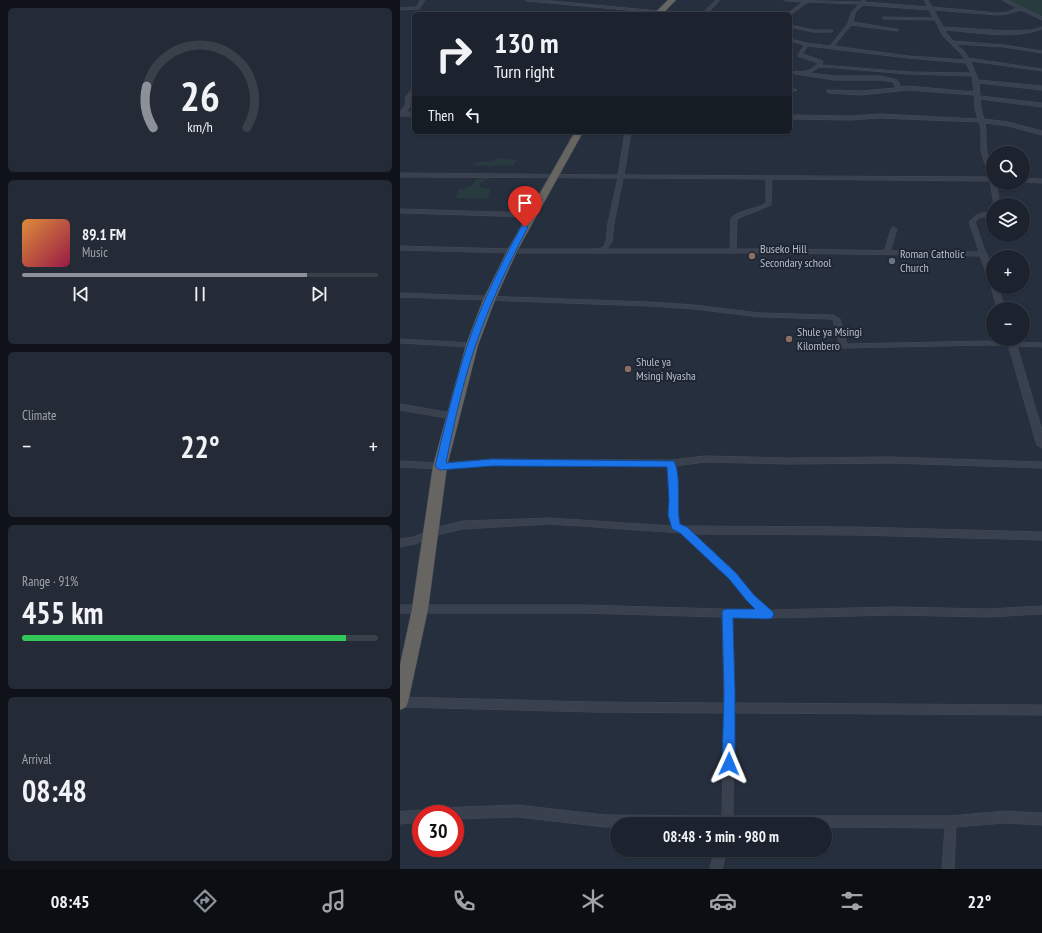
<!DOCTYPE html>
<meta charset="utf-8">
<style>
body{margin:0;font-family:"PT Sans Narrow",sans-serif;background:#252b36;color:#f1f3f6;height:100vh;display:flex;flex-direction:column;font-size:15px;white-space:nowrap}
*{box-sizing:border-box;margin:0}
p{font-size:13px;color:#a0a4aa}
.icon{flex:none;width:22px;height:22px;fill:none;stroke:currentColor;stroke-width:2;stroke-linecap:round;stroke-linejoin:round}
.map{position:relative;flex:1;overflow:hidden}
.sheet{display:flex;flex-direction:column;gap:8px;padding:8px;background:#0f1319;width:400px}
.sheet>*{flex:none}
.top-card{position:absolute;left:12px;top:12px;width:380px;height:122px;border-radius:6px;box-shadow:0 1px 3px #0004,0 0 0 1px #3a404a;background:#1c232e;color:#f1f3f6;overflow:hidden}
.buttons{position:absolute;left:586px;top:146px;display:grid;gap:8px}
.buttons a{display:grid;place-items:center;width:44px;height:44px;border-radius:50%;background:#1c232e;box-shadow:0 1px 3px #0004,0 0 0 1px #3a404a;font-size:20px}
.speed{position:absolute;left:12px;top:805px;display:flex;gap:8px;font-size:20px;font-weight:700;text-align:center}
.speed>*{display:grid;place-content:center;width:52px;height:52px;border-radius:50%;background:#1c232e;box-shadow:0 1px 3px #0004,0 0 0 1px #3a404a;line-height:1}
.speed .limit{border:6px solid #d22;background:#fff;color:#111}
.pin{position:absolute;display:grid;place-items:center;width:34px;height:34px;color:#fff;margin:-41px -17px;border-radius:50% 50% 50% 0;rotate:-45deg;box-shadow:0 0 4px #0007}
.pin .icon{rotate:45deg}
.me{position:absolute;width:44px;margin:-22px;rotate:1deg;stroke-linejoin:round;filter:drop-shadow(0 0 3px #0008)}
.turn{display:flex;align-items:center;gap:14px;height:84px;padding:0 16px;font-size:18px}
.turn .icon{width:52px;height:52px;stroke-width:2.5}
.turn b{display:block;font-size:28px;line-height:34px}
.then{display:flex;align-items:center;height:38px;padding:0 16px;background:#0003;gap:8px;font-size:15px}
.big{font-size:30px;font-weight:800;line-height:1.1}
.sheet .widget{flex:1;display:flex;flex-direction:column;justify-content:center;gap:6px;min-width:0;padding:0 14px;border-radius:6px;background:#252b36}
.sheet .dial{align-items:center;gap:0}
.dial svg{height:104px;overflow:visible;fill:none;stroke:#3a404a;stroke-width:7;stroke-linecap:round;text-anchor:middle}
.dial text{fill:#f1f3f6;stroke:none}
.song{display:flex;align-items:center;gap:12px}
.cover{width:48px;height:48px;border-radius:6px;background:linear-gradient(135deg,hsl(30 70% 55%),hsl(340 70% 35%))}
.played{height:4px;border-radius:2px;background:linear-gradient(90deg,#8c9099 80%,#3a404a 80%)}
.keys{display:flex;justify-content:space-around;direction:ltr}
.heat{display:flex;justify-content:space-between;align-items:center;font-size:22px;direction:ltr}
.charge{height:6px;border-radius:3px;background:linear-gradient(90deg,#34c759 91%,#3a404a 0)}
.trip{position:absolute;left:210px;top:817px;width:222px;height:40px;border-radius:20px;background:#1c232e;box-shadow:0 1px 3px #0004,0 0 0 1px #3a404a;font-weight:800;line-height:40px;text-align:center}
.tab-bar{display:flex;height:64px;justify-content:space-around;align-items:center;background:#0b0e12;color:#a0a4aa}
.tab-bar .icon{width:28px;height:28px}
.tab-bar .on{color:#8c9099}
.tab-bar b{font-size:18px;color:#f1f3f6}
main{display:flex;flex:1;min-height:0}
.map>svg:first-child{display:block}
.green{fill:#283b3f}
.lines{fill:none;stroke-linecap:round;stroke-linejoin:round}
.minor-casing{stroke:#434a57;stroke-width:1}
.tertiary-casing{stroke:#434a57;stroke-width:1}
.trunk-casing{stroke:#454c59;stroke-width:1}
.minor{fill:#3a414e;fill-rule:evenodd}
.tertiary{fill:#3a414e;fill-rule:evenodd}
.trunk{fill:#666562;fill-rule:evenodd}
.route{fill:#1a73e8;stroke:#114b97}
.education-dot{fill:#8d6e63;stroke:#1f2633;stroke-width:1.5}
.worship-dot{fill:#6b7280;stroke:#1f2633;stroke-width:1.5}
.labels{text-anchor:middle;stroke-width:4;stroke-linejoin:round;paint-order:stroke}
.poi-label{font-size:12px;fill:#b6bcc9;stroke:#1f2633;text-anchor:start}
</style>
<main>
<section class="sheet">
<div class="widget dial"><svg viewBox="0 0 100 80">
<path d="M14 69A42 42 0 1 1 86 69"/>
<path d="M14 69A42 42 0 0 1 9 37" stroke="#8c9099"/>
<text x="50" y="56" font-size="32" font-weight="700">26</text>
<text x="50" y="72" font-size="11">km/h</text>
</svg></div>
<div class="widget">
<div class="song"><i class="cover"></i><div><b>89.1 FM</b><p>Music</p></div></div>
<div class="played"></div>
<div class="keys"><svg class="icon" aria-label="previous" viewBox="0 0 24 24"><path d="M18 5L8 12l10 7zM5 5v14"/></svg><svg class="icon" aria-label="pause" viewBox="0 0 24 24"><path d="M8 5v14M16 5v14"/></svg><svg class="icon" aria-label="next" viewBox="0 0 24 24"><path d="M6 5l10 7-10 7zM19 5v14"/></svg></div>
</div>
<div class="widget"><p>Climate</p>
<div class="heat"><a>−</a><b class="big">22°</b><a>+</a></div>
</div>
<div class="widget"><p>Range · 91%</p><b class="big">455 km</b><div class="charge"></div></div>
<div class="widget"><p>Arrival</p><b class="big">08:48</b></div>
</section>
<div class="map">
<svg width="642" height="869" viewBox="0 0 642 869">
<rect width="100%" height="100%" fill="#262f3e"/>
<path class="green" d="M604,0H642V19Z
M100,158L117,160L114,165L90,166L74,165L76,162L93,161Z
M86,178L89,179L80,183L79,186L82,188L90,189L88,199L55,198L59,189L70,187L76,180Z"/>
<g class="lines">
<defs>
<path id="minor" d="M21,0H25L19,9L0,10V8L16,7Z
M125,0H142L259,11L261,10L287,14L261,12L259,13L127,1Z
M316,0H320L307,14H302Z
M384,0L461,2L462,0H465V2L528,7L524,0H528L532,7L597,13L607,12L617,8L602,0H607L642,17V20L621,10L607,14L597,15L534,10L543,27L608,31L632,30L642,27V29C612,40 576,32 544,30L553,41L604,45L642,51V53L604,47L556,44L565,52L568,58L642,69V71L571,61L578,80L642,86V90L579,83L580,96L642,103V107L580,99L581,109L584,119L608,122L642,131V135L608,126L585,123C587,132 585,142 587,152C589,163 593,171 593,183H596L600,205H594L590,181L372,179L371,205L337,219L336,251L333,253L330,251L331,218C340,209 355,210 366,203V179L223,178L214,223L212,242L207,249L200,252H196V250L203,247L206,242L208,223L218,178L0,177V173L218,175L225,132H231L224,175L589,177L581,151V130L579,122L480,118L450,120L390,119V115L450,116L480,114L578,119L575,109L574,95L508,90L460,95L429,93L427,92V90L460,91L496,88L493,82L481,80H434L390,73V71C402,72 409,73 418,63L398,56V55L404,45L390,41V39L407,43L430,46L448,23L451,13L459,4L408,2L390,15V14H388V13L403,2L386,1ZM463,5L529,10L533,18L484,17L482,18L484,19L535,20L543,36L561,54L565,60L508,56L434,46L451,25L498,31V29H496L453,22L455,13ZM408,46L508,58L566,63L571,73L509,72L421,65L423,62V61L403,54ZM425,67L509,74L572,76L574,92L508,86L501,87L497,80L481,76H434L410,73L418,68Z
M390,25L413,30H431L433,31L431,32H413L390,27Z
M14,88V94L11,98L12,104L6,112H14V116H0V112L6,104L5,98L12,89Z
M390,88L397,90L390,92Z
M623,178L642,179V183L623,182Z
M0,209L131,213L134,215L131,217L0,213Z
M593,210V214L579,218L575,222L586,254L583,256L580,254L569,222L575,216Z
M494,227L497,229L490,252L489,253H485L484,252L491,229Z
M0,246L112,249L115,251L112,253L0,250Z
M0,293L249,302L294,305L360,313L433,315L440,319L447,344L588,341L642,343V347L588,345L444,348L440,346L433,320L431,319L360,317L294,309L249,306L0,297Z
M0,339L72,343L76,345L72,347L0,343Z
M0,404L52,413L56,416L52,419L0,410Z
M305,456L389,458L491,457L642,462V468L491,463L389,464L305,462L275,466L278,500L277,515L280,524L285,526L456,527L642,532V540L456,535L294,534L336,573L353,595L370,610L495,607L587,609L642,606V614L587,617L495,615L368,618L332,617L334,703L642,705V715L334,713L333,816H551L604,811L642,813V825L604,823L556,827L554,869H542L545,828L425,827V824H217V827H206L117,817L55,819V814H30L32,810L36,808L117,805L206,815L322,816L324,713L193,712L0,707V697L193,702L324,703L322,617L182,613H0V605H182L357,610L347,601L330,579L282,533L150,524L63,529L33,536L15,544L0,547V539L14,537L31,529L63,521L150,518L272,526L269,515L270,500L267,466L92,465L40,469L0,467V461L40,463L92,459L271,460Z
M21,810L25,812L26,814H21V822L0,824V812Z
M315,850H327L322,869H310Z"/>
<path id="tertiary" d="M109,249H377L583,252L587,254L593,273V287H598L605,309H597L591,286L580,256L377,253H112L108,251Z
M607,339H615L642,430V448L637,445Z"/>
<path id="trunk" d="M268,0H276L262,14H254Z
M175,132H183L117,251L95,300L78,345L47,466L28,609L8,702L6,707L0,710V665L12,609L33,466L66,345L83,300L107,251Z"/>
</defs>
<use href="#minor" class="minor-casing"/>
<use href="#tertiary" class="tertiary-casing"/>
<use href="#trunk" class="trunk-casing"/>
<use href="#minor" class="minor"/>
<use href="#tertiary" class="tertiary"/>
<use href="#trunk" class="trunk"/>
</g>
<path class="route" d="M125,225L128,227C108,265 90,304 76,344C63,382 54,423 46,463L92,459L274,461C282,476 276,507 280,524L287,527L336,573L354,595L372,611L374,614L372,618L368,619L333,618L335,692V764L333,769L329,770L324,769L322,764L324,692L322,613L323,610L327,609H355L347,601L329,579L280,533L272,529L268,515L269,500L267,467L92,466L40,470L35,466C45,426 54,386 67,346C81,305 100,265 121,227Z"/>
<g class="education-dot">
<circle cx="352" cy="256" r="4"/>
<circle cx="389" cy="339" r="4"/>
<circle cx="228" cy="369" r="4"/>
</g>
<circle class="worship-dot" cx="492" cy="261" r="4"/>
<g class="labels">
<g class="poi-label">
<text x="360" y="253">Buseko Hill<tspan x="360" dy="14">Secondary school</tspan></text>
<text x="500" y="258">Roman Catholic<tspan x="500" dy="14">Church</tspan></text>
<text x="397" y="336">Shule ya Msingi<tspan x="397" dy="14">Kilombero</tspan></text>
<text x="236" y="366">Shule ya<tspan x="236" dy="14">Msingi Nyasha</tspan></text>
</g>
</g>
</svg>
<div class="buttons">
<a><svg class="icon" aria-label="search" viewBox="0 0 24 24"><circle cx="10" cy="10" r="6"/><path d="M15 15l6 6"/></svg></a>
<a><svg class="icon" aria-label="layers" viewBox="0 0 24 24"><path d="M12 4l9 5-9 5-9-5zM3 14l9 5 9-5"/></svg></a>
<a>+</a>
<a>−</a>
</div>
<div class="speed"><div class="limit">30</div></div>
<div class="pin" style="left:125px;top:227px;background:#d93025"><svg class="icon" aria-label="arrive" viewBox="0 0 24 24"><path d="M6 21V4h12l-3 4 3 4H6"/></svg></div>
<svg class="me" style="left:329px;top:764px" viewBox="-20 -20 40 40"><path d="M0-17L14 15 0 8-14 15z" fill="#1a73e8" stroke="#fff" stroke-width="4"/></svg>
<div class="trip">08:48 · 3 min · 980 m</div>
<div class="top-card">
<div class="turn"><svg class="icon" aria-label="right" viewBox="0 0 24 24"><path d="M7 20v-9h11M14 6l5 5-5 5"/></svg><div><b>130 m</b>Turn right</div></div>
<div class="then">Then<svg class="icon" aria-label="left" viewBox="0 0 24 24"><path d="M17 20v-9H6M10 6l-5 5 5 5"/></svg></div>
</div>
</div>
</main>
<nav class="tab-bar">
<b>08:45</b>
<svg class="icon on" aria-label="directions" viewBox="0 0 24 24"><path d="M12 3l9 9-9 9-9-9zM9 14v-3h6M13 9l2 2-2 2"/></svg>
<svg class="icon" aria-label="music" viewBox="0 0 24 24"><path d="M9 18V5l10-2v13"/><circle cx="6" cy="18" r="3"/><circle cx="16" cy="16" r="3"/></svg>
<svg class="icon" aria-label="phone" viewBox="0 0 24 24"><path d="M5 4h4l2 5-3 2q2 4 5 5l2-3 5 2v4C11 20 4 13 5 4z"/></svg>
<svg class="icon" aria-label="climate" viewBox="0 0 24 24"><path d="M12 3v18M4 7l16 10M4 17L20 7"/></svg>
<svg class="icon" aria-label="car" viewBox="0 0 24 24"><path d="M5 17H2v-5l4-1 3-4h7l3 4 3 1v5h-3M9 17h6M6 11h13"/><circle cx="7" cy="17" r="2"/><circle cx="17" cy="17" r="2"/></svg>
<svg class="icon" aria-label="filters" viewBox="0 0 24 24"><path d="M4 7h16M4 17h16"/><circle cx="9" cy="7" r="2"/><circle cx="15" cy="17" r="2"/></svg>
<b>22°</b>
</nav>
